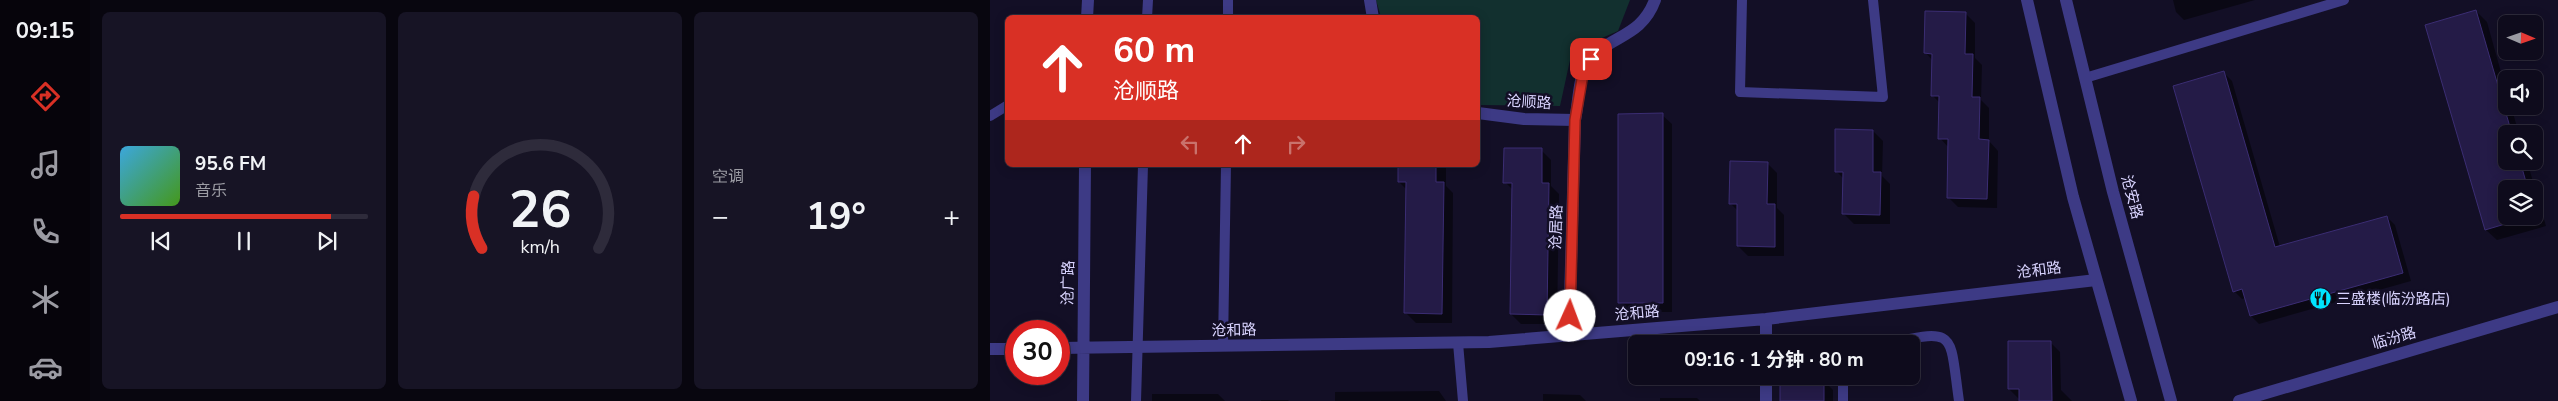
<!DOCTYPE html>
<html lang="zh">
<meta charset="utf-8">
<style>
body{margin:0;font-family:"Nunito Sans","Noto Sans SC",sans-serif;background:#171425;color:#f1f3f6;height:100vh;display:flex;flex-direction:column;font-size:19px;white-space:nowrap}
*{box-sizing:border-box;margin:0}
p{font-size:16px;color:#9b9ba3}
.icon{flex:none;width:28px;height:28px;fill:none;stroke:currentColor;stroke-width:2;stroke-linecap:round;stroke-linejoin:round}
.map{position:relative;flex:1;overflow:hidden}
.side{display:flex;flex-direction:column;gap:12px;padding:12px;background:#08060f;width:900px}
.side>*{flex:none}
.top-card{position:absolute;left:15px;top:15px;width:475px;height:152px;border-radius:8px;box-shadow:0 2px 12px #0003,0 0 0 1px #2e2b3b;background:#d93025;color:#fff;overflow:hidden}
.needle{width:32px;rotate:92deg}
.tools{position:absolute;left:1508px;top:15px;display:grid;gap:10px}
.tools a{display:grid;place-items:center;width:45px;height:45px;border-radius:8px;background:#0e0b1c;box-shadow:0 2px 12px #0003,0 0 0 1px #2e2b3b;font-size:25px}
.speed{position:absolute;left:15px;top:320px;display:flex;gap:10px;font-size:25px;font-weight:700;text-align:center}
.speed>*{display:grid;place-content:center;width:65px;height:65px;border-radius:50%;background:#0e0b1c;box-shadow:0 2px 12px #0003,0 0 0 1px #2e2b3b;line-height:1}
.speed .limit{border:8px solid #d22;background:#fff;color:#111}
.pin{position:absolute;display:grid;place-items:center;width:42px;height:42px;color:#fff;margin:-21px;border-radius:10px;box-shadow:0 2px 8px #0006}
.me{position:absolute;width:55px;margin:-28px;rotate:2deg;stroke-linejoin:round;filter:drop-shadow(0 0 4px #0008)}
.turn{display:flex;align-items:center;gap:18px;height:105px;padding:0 25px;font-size:22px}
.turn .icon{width:65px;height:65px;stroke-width:2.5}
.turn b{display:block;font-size:35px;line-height:42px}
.lanes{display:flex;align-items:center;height:48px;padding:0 25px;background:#0003;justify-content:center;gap:25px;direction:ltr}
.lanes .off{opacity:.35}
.big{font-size:38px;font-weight:700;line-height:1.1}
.side .tile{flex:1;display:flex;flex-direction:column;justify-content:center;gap:8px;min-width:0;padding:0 18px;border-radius:8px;background:#171425}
.side .dial{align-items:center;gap:0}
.dial svg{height:130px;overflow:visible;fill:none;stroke:#2e2b3b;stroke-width:7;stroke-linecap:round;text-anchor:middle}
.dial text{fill:#f1f3f6;stroke:none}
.song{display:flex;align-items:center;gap:15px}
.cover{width:60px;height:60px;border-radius:8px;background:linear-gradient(135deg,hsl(200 70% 55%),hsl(100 70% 35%))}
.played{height:5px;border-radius:2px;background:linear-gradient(90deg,#d93025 85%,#2e2b3b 85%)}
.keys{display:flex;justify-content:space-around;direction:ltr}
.heat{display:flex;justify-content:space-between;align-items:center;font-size:28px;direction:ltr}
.side .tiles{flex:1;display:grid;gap:12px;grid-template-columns:repeat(3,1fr)}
.trip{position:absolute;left:638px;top:335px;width:292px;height:50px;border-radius:8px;background:#0e0b1c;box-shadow:0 2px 12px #0003,0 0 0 1px #2e2b3b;font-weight:700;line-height:50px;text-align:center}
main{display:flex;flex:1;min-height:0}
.tab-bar{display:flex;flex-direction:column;width:90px;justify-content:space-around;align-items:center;background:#06040b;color:#9b9ba3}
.tab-bar .icon{width:35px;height:35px}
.tab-bar .selected{color:#d93025}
.tab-bar b{font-size:22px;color:#f1f3f6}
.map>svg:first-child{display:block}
.green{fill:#12302f}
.shadow{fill:#0007;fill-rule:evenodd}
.building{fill:#241b47;stroke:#3b2d73}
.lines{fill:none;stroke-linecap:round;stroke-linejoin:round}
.service{stroke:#3d3a85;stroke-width:10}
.minor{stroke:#3d3a85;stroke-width:12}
.tertiary{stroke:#3d3a85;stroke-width:12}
.route-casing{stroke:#8d1f18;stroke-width:12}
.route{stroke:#d93025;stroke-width:9}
.labels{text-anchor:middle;stroke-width:5;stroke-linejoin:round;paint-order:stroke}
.street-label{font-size:15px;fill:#d9d4ff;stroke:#130f26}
.poi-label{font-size:15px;fill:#d9d4ff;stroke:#130f26;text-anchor:start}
</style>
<main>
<nav class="tab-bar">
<b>09:15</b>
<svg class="icon selected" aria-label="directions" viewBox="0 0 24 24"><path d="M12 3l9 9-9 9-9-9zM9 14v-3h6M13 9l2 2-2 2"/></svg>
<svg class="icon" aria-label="music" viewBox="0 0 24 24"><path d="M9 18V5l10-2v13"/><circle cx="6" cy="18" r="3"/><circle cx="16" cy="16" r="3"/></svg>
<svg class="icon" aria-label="phone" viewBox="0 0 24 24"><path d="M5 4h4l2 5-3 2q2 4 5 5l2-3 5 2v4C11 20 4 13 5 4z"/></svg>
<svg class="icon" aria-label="climate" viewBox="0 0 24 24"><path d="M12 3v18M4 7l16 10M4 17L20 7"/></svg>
<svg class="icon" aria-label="car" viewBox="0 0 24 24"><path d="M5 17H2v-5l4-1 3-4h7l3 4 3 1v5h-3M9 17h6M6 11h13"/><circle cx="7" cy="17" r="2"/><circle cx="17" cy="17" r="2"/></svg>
</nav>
<section class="side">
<div class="tiles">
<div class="tile">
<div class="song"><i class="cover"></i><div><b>95.6 FM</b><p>音乐</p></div></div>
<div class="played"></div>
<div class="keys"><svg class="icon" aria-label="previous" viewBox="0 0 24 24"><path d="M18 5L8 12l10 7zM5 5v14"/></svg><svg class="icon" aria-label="pause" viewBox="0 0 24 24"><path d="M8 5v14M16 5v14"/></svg><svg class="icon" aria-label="next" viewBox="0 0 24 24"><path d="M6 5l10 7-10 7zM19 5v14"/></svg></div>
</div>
<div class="tile dial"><svg viewBox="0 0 100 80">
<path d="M14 69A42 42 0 1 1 86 69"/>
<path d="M14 69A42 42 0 0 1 9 37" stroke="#d93025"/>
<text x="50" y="56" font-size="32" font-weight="700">26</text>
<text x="50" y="72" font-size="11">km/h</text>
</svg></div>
<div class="tile"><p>空调</p>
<div class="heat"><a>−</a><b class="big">19°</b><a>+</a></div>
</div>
</div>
</section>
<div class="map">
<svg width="1568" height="401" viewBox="0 0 1568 401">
<rect width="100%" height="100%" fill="#130f26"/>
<path class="green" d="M386,0H640L628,31L582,51L570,106L488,105V18L391,17Z"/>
<path class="shadow" d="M1183,0H1265L1194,20L1186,12Z
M1486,11L1497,22L1516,90V106H1521L1529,134H1516V161H1537L1556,226L1507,240L1496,230ZM1516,189H1544V216H1516Z
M975,13L985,23V58L992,65L991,100L999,108V141L1008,151L1007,208L968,207L958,197L959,148L950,138V103L943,96V61L936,53Z
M1234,73L1242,81L1290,247L1397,217L1405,225L1421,281L1269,324L1261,316L1256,298L1252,299L1244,291Z
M672,115L682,124V312H639L630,302Z
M883,131L893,141L892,176L900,184V224H864L854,214V179L846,171Z
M551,150L561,160V186L569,194L567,324H531L521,314L523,190L515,182Z
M777,163L787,173V208L794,215V256H758L748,246V211L740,203Z
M409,165H456V186L463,193L462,323H426L416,313L417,190L409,182Z
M1060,342L1070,352L1071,390L1082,401H1031L1019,389Z
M833,380L843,390V401H791Z
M449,391L456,401H345V392Z
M162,394H228L235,401H162Z
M553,394L590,395L596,401H553Z
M670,398H707L710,401H670Z
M271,400H298L299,401H271Z"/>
<path class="building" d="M1486,10L1522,134H1516V161H1530L1538,189H1516V216H1542L1495,230L1435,25Z
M935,11L976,12L975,54H983L982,97H990L989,139L999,140L997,199L957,198L958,139H948L949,96H941L942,54L934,53Z
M1234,71L1285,247L1397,216L1413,273L1260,316L1252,289L1243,292L1183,86Z
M673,113V303H628V114Z
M845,129L883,130V172H891L890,215L852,214L853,172H845Z
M514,148H552V183H559L557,315L520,314L522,183H513Z
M740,161L778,162L777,204H785V247L747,246V204H739Z
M408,165H446V182H454L452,314L414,313L416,182H408Z
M1018,341H1061L1062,401H1029V389H1018Z
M790,379H834V401H790Z"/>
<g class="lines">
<path class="service" d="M752,0L750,92L893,97L883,0
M157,18L158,0
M238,18V0
M1095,78L1354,0
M0,116L18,105
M468,343L473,401
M895,344C968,328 959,331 969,401
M233,346L236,165
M853,376V401
M146,401L153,165"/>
<path class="minor" d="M380,0L383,18
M97,18L98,0
M488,113L534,119L585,120C588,107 589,77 596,66C615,34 650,41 665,0
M579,336L585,120
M776,344V319
M69,348L499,342L776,319L1106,280
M0,349H26
M93,401L95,165
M776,401V376"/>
<path class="tertiary" d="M1037,0L1083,197L1141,401
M1076,0L1123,192L1181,401
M1249,401L1568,307"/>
</g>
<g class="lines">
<defs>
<path id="route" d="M580,316L585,120L594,68L601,59"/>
</defs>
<use href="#route" class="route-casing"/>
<use href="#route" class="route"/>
</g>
<defs>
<symbol id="restaurant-disc" viewBox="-11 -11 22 22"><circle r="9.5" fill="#00e5ff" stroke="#130f26"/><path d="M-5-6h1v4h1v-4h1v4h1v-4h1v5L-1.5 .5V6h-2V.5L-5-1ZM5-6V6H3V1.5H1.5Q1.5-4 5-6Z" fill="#111"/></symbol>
</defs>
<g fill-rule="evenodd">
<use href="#restaurant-disc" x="1318" y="286" width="25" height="25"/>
</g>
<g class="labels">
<g class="street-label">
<text transform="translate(539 102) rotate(3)" y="5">沧顺路</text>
<text transform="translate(1142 197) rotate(75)" y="5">沧安路</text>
<text transform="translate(566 227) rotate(-88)" y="5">沧居路</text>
<text transform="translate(1049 270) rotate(-7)" y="5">沧和路</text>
<text transform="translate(78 283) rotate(-89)" y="5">沧广路</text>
<text transform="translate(647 313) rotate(-5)" y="5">沧和路</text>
<text transform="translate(244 330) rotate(-1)" y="5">沧和路</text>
<text transform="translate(1404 338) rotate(-16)" y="5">临汾路</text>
</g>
<g class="poi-label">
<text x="1346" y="304">三盛楼(临汾路店)</text>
</g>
</g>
</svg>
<div class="tools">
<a><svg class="needle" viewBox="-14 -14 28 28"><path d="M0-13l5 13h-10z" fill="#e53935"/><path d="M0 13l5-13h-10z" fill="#9b9ba3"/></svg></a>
<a><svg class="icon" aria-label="sound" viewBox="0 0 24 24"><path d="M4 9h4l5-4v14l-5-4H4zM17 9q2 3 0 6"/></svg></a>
<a><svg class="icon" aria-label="search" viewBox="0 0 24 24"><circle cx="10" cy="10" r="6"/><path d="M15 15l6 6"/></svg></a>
<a><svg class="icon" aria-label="layers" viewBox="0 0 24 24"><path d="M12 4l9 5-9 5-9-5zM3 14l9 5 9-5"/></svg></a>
</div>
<div class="speed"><div class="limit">30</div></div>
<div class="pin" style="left:601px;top:59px;background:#d93025"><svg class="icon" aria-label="arrive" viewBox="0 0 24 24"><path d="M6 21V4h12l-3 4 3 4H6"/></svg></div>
<svg class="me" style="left:580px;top:316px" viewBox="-20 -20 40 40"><circle r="19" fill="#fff"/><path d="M0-13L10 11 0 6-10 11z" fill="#d93025"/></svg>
<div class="trip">09:16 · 1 分钟 · 80 m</div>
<div class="top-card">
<div class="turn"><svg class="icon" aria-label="ahead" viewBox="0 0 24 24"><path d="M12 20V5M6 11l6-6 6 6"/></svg><div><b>60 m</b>沧顺路</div></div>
<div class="lanes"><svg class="icon off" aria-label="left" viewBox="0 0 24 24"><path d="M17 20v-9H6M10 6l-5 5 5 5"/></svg><svg class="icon" aria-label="ahead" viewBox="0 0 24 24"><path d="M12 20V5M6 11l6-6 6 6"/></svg><svg class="icon off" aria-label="right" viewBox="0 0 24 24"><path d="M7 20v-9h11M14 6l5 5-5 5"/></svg></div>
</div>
</div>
</main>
